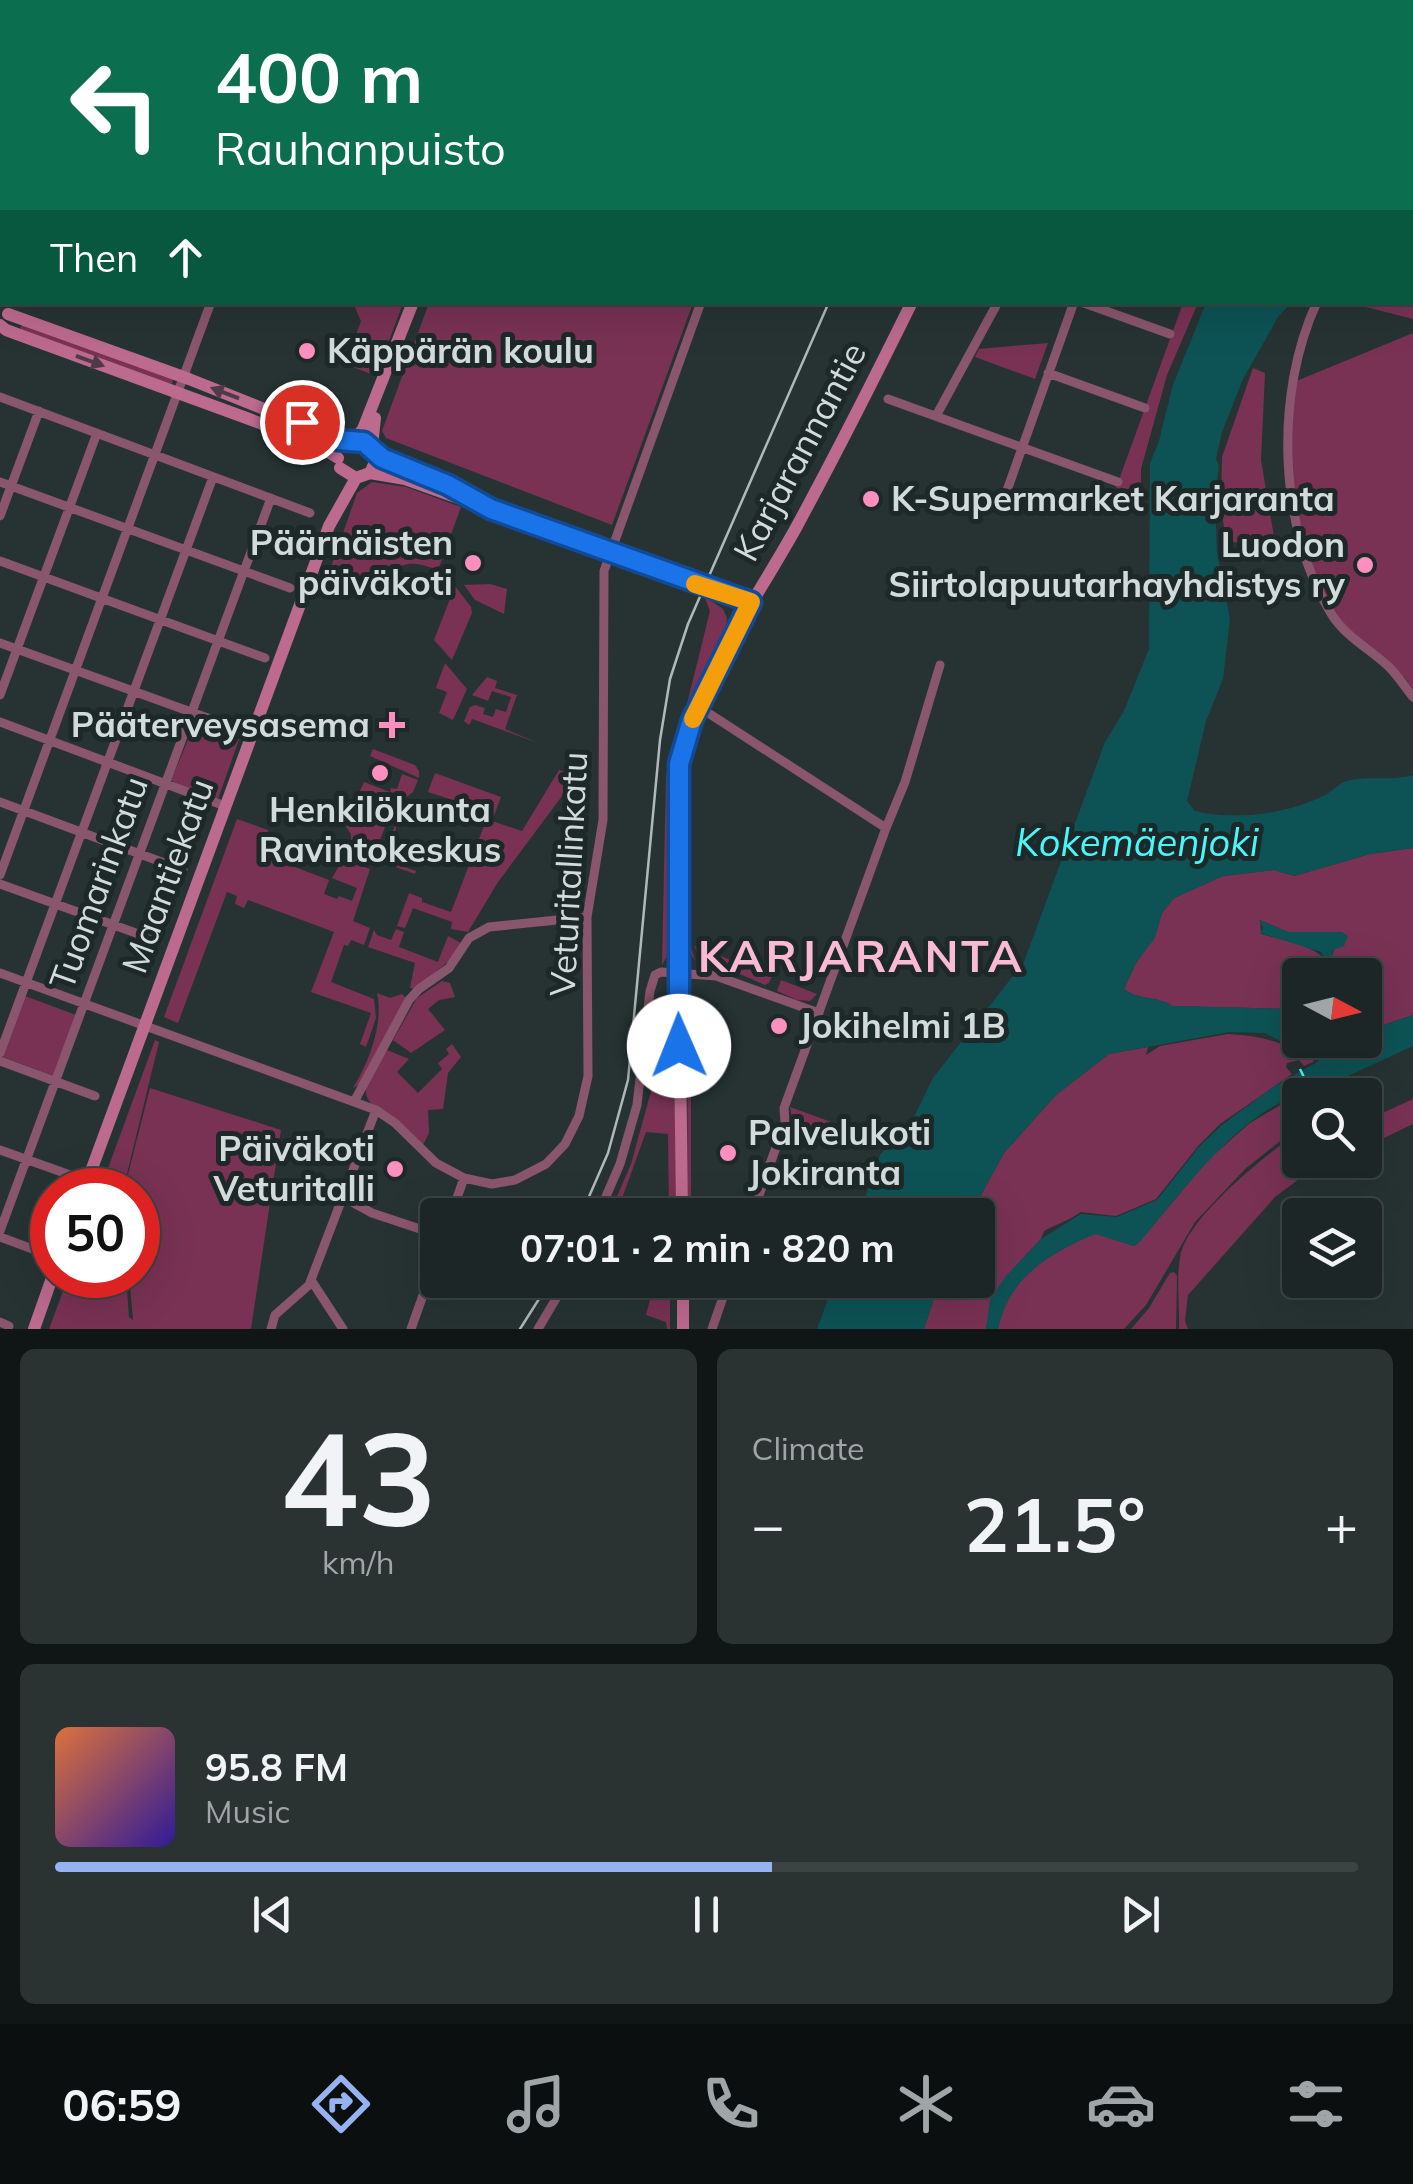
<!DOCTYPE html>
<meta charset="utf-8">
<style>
body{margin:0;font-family:Mulish,sans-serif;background:#2a3232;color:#f1f3f6;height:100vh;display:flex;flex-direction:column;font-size:38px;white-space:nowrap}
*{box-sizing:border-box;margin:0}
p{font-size:32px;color:#a0a5a7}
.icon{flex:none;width:55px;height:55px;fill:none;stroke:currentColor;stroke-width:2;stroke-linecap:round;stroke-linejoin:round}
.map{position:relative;height:1329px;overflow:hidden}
.panel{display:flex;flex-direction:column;gap:20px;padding:20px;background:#101515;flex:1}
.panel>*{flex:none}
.guide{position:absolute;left:0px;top:0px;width:1415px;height:305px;box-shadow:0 10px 40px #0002,0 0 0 2px #3b4343;background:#0b6e4f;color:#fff;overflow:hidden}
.needle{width:65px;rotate:97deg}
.fabs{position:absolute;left:1282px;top:958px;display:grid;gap:20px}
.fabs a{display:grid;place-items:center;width:100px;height:100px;border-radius:10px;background:#1d2626;box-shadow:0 10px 40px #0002,0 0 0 2px #3b4343;font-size:50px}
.speed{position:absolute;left:30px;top:1168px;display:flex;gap:20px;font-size:50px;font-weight:700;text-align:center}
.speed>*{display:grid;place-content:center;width:130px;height:130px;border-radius:50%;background:#1d2626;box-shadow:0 10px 40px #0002,0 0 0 2px #3b4343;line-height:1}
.speed .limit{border:15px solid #d22;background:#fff;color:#111}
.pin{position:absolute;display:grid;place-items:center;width:85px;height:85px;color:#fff;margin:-42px;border:5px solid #fff;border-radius:50%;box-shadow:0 2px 10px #0007}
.me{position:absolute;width:110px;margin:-55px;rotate:359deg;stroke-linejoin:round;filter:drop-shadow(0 0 8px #0008)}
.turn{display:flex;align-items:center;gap:35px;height:210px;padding:0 50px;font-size:45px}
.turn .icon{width:130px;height:130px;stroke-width:2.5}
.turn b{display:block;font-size:70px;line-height:85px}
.then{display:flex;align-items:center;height:95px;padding:0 50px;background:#0003;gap:20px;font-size:38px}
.big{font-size:75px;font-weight:700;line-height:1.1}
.panel .tile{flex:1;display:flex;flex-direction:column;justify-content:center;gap:15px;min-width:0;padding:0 35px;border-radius:15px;background:#2a3232}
.panel .dial{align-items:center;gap:0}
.dial b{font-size:130px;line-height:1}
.song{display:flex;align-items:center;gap:30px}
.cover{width:120px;height:120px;border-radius:15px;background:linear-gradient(135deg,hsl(20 70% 55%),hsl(250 70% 35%))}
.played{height:10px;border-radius:5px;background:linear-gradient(90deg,#95b2f1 55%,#3b4343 55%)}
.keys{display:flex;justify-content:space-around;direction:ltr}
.heat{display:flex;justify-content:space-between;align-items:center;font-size:55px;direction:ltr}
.panel .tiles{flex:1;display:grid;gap:20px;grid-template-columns:1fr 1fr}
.tile:last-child{grid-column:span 2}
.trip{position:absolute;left:420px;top:1198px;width:575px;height:100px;border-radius:10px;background:#1d2626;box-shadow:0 10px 40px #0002,0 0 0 2px #3b4343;font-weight:700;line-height:100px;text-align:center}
.tab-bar{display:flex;height:160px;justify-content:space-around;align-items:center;background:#0c0f0f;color:#a0a5a7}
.tab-bar .icon{width:70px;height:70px}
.tab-bar .on{color:#95b2f1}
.tab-bar b{font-size:45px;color:#f1f3f6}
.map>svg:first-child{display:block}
.green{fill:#793254}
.water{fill:#0d5355}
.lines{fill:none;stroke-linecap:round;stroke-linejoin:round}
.ferry{stroke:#48f7fa;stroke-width:2.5;stroke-dasharray:12 10;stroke-linecap:butt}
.minor{stroke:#8a566d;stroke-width:9}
.secondary{stroke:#bc6a8e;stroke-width:12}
.rail{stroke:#b0b9b9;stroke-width:2.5}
.oneway{fill:#4d3c47}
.route-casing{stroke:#114b97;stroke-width:25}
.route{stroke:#1a73e8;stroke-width:18}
.slow{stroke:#f59e0b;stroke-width:18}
.poi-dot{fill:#fd8ec0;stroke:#1d2929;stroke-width:4}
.labels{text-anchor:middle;stroke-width:10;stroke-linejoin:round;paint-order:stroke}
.poi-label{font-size:35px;font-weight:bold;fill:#d2dada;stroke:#1d2929;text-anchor:start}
.street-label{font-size:35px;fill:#d2dada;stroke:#1d2929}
.water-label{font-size:38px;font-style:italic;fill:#48f7fa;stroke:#1d2929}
.district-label{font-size:45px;font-weight:bold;letter-spacing:2.5px;fill:#fabad4;stroke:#1d2929}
</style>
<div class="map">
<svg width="1413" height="1329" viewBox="0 0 1413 1329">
<rect width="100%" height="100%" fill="#273333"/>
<path class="green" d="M514,0H854L513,2Z
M1346,0H1413V319L1350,303L1412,302V2Z
M353,303H403L376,376L345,364L361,321Z
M429,303H693L612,525L386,438L382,431Z
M1183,303H1198L1167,375L1141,469V497L1116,488Z
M22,323L174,378L171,386L20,331Z
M1413,333V689L1404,677L1399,678L1334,618L1299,532L1289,461L1294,382Z
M1048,343L1035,379L975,357L979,349Z
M1253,368L1265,373L1261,460L1275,543L1226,542L1221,506L1222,457Z
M372,482L406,487L461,507L438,570C401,556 402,567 371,585L330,570L357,493Z
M490,584L507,589L504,614L475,600L464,585Z
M455,586L471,607L472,613L452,660L434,640Z
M704,596L723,609L727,618L725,635L685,712L710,611Z
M445,663L467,689L453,720L439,713L447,692L436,688Z
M487,677L497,681L495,688L517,695L505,729L538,743L472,719L469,725L464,721L470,707L475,705L485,708L483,714L493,717L496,709L506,712L511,697L492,691L488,701L472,695Z
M197,718L231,734H241L218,799L171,781Z
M373,749L415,765L419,771V778L370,756Z
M670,752V951L662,965L666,777Z
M689,759L691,948L695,960C676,940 683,790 689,759Z
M559,770L577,776L498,882L468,932L451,929L452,922L413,908L405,928L397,926L409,893L422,898V902L451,912L489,813L481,810L483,804L463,797L455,814L459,802L428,792L435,773L501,797L492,821L522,831Z
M402,774L418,780L413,792L392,809L375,853L369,856L351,849V834L345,825L364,782L390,792L391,788L397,789Z
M413,803L438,812L437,815L423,810L420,818L402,812L390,845L407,852L402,866L416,871L415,874L390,865L384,858L399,813Z
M237,819L268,830L271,858L329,880L324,894L337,899L339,896L352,901L357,888L332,878L343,859L370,869L353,921L370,928L364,945L351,940L348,946L344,945L331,982L374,999L376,1018L366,1047L360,1044L371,1013L311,992L334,932L248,900L244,908L235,904L237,896L227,892L178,1023L164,1017Z
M1413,848V1015L1365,1031V975H1332L1338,974L1332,955L1342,932H1288L1260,920L1261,934C1285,941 1323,945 1332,971L1300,975V992L1289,1009L1173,1006C1158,996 1137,1000 1124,989L1136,963L1154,938L1162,913L1174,898L1223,876L1274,870L1294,876L1370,854Z
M396,929L404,932L399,947L438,962L448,936L461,943L451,959L415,989L410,988L415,963L368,947L374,930L377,935L391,940Z
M695,946L772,976L769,983L765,985L735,972L699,963Z
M781,980L817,994L810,1001L797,1000L777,991Z
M442,981L450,983L455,997L439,1000L428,1009L445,1030L411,1053L393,1040L417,998Z
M377,993L390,998L402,994L407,999L360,1084L353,1088C369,1062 384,1023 377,993Z
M25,996L76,1015L54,1076L3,1057Z
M688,998L691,1001V1215H687Z
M1228,1034C1264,1036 1282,1042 1314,1059L1313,1062L1304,1066L1299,1060L1287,1063L1286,1067L1292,1074L1220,1124L1199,1145L1156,1199L1116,1216L1081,1212C1068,1221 1057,1224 1044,1231L1041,1239C1012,1270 993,1286 986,1329H924L940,1280H978V1215H970L1004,1153L1056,1095L1109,1054L1148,1047L1146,1055L1160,1046Z
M155,1040L159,1042L123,1190H100Z
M452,1044L461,1057L448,1073L443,1109L428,1110L429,1133L422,1147C410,1137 365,1107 366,1092C366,1079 381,1061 387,1050L409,1059L397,1072L418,1093L442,1069L438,1063L449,1054L446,1049Z
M663,1048L669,1051L675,1068L676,1215H669L668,1134L646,1132L616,1215H609L631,1164Z
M150,1088L281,1130L251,1329H49L69,1275H126L129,1317L133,1320L129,1275H138V1190H124Z
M1294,1097L1300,1098V1105L1294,1104L1293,1107L1295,1116L1284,1138L1245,1169L1195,1222L1146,1305L1124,1329H998C1009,1276 1049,1254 1095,1233L1134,1246L1138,1243L1209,1159L1250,1123Z
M1413,1099V1124L1365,1147V1121Z
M790,1107L867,1135L862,1148L793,1123Z
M1300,1136V1160H1339L1299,1179L1275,1197L1188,1295L1185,1321L1188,1329H1179C1180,1307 1176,1280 1180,1258C1185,1220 1260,1160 1290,1138Z
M1170,1273L1174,1272L1177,1276L1176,1329H1131L1149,1308Z
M655,1280H670V1329H667L666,1322L646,1315Z"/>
<path class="water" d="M1206,303H1291L1278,317L1243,379L1222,432L1216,459L1219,466L1215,497L1217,553L1230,619L1223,679L1206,721L1187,801L1195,811C1235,821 1288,814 1325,795C1335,790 1339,782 1351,780C1372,776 1393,781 1413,775V848L1370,854L1294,876L1274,870L1223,876L1174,898L1162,913L1155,938L1136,963L1124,989C1137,1000 1158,996 1173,1006L1288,1009L1300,992V1040H1365V1031L1413,1015V1046L1307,1095C1248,1100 1176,1199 1139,1243L1134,1246L1095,1234C1049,1254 1009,1276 998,1329H986L990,1300L1005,1277L1041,1239L1081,1214L1117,1217L1157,1200L1199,1147L1222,1125L1273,1087L1319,1061L1265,1033L1229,1032L1109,1054L1056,1095L1004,1153L970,1215H859L880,1155L913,1119L933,1078L1024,962L1105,742L1124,711L1149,649L1150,463L1159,441L1173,385Z
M1259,920L1288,932H1342L1348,936L1344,946L1333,950L1332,955L1344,964V971L1319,975L1332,970L1321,952L1260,933L1263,928Z
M835,1280H940L924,1329H817Z"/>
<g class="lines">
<path class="ferry" d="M1300,1069L1312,1094"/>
<path class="minor" d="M120,2L121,0
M229,2L230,0
M324,2L325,0
M1177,2V0
M0,12L2,13
M0,114L2,115
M0,208L2,209
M0,285L2,280
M1081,302L1170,334
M1317,302C1274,394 1278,529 1332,615C1346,637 1370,649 1389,667C1398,676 1405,687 1413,697
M1048,373L1145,408
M0,397L310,513
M888,399L1118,482
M936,416L998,302
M0,482L290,588
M1005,496L1074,302
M0,516L39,411
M0,561L265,658
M0,643L252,734
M0,695L97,433
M699,707L886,828L784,1108L785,1122L752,1215
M0,722L225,806
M0,802L183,870
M886,828L905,782L940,665
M0,875L211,302
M0,884L158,941
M0,973L376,1110L395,1123L436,1163L464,1178L492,1184L515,1180L546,1164L565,1144L579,1116L588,1076L587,917L603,820L604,571L701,302
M0,1053L213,477
M646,1055L652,1045L660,1040L679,1046
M0,1061L95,1096
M354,1102L409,1000L419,989L449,968L469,938L489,927L587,917
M0,1150L87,1181
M343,1197L372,1213L438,1235
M451,1215L464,1178
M598,1215L620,1164L637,1105L650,991L655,975L661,972L716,976L819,1013
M0,1231L271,498
M0,1237L38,1251
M311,1280L343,1329
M0,1322L9,1326
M271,1329L275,1315L309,1285L376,1110
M411,1329L438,1253
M538,1329L567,1280
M712,1329L729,1280"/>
<path class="secondary" d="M501,2V0
M1057,2L1058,0
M0,300L2,301
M8,314L189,379L347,442
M0,325L6,330L312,442L338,458
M354,440L363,429L413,302
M375,453L463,493
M340,468L356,478L370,473L376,460L372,446L375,418
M370,473L405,479L751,602
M84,1190L329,526L356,478
M682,1215L677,794C683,697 752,608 797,526C837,452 875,377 912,302
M683,1280V1329
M34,1329L53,1275"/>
<path class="rail" d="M963,2L964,0
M581,1215L608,1153L628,1080L660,740L670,679L688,624L829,302
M520,1329L551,1280"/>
</g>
<defs><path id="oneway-solid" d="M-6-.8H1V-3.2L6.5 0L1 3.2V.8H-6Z" transform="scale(2.5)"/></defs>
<g class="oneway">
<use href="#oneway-solid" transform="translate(90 361) rotate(20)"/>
<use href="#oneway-solid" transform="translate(225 393) rotate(-159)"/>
</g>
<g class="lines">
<defs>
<path id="route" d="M302,422L338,440L364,442L382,458L448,485L491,509L751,602L692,720L679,764V1046"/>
</defs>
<use href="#route" class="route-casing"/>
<use href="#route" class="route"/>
<path class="slow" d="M693,719L751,602L695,584"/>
</g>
<g class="poi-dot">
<circle cx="307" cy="351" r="10"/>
<circle cx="871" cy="499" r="10"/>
<circle cx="473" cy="563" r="10"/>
<circle cx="1365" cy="565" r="10"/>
<path d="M387 710h10v10h10v10h-10v10h-10v-10h-10v-10h10z"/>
<circle cx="380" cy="773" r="10"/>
<circle cx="779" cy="1026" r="10"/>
<circle cx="728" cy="1153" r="10"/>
<circle cx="395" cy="1169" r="10"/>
</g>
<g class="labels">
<g class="poi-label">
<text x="327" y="363">Käppärän koulu</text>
<text x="891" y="511">K-Supermarket Karjaranta</text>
<text x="453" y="555" text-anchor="end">Päärnäisten<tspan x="453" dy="40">päiväkoti</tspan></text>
<text x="1345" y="557" text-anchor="end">Luodon<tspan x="1345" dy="40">Siirtolapuutarhayhdistys ry</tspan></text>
<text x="370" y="737" text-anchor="end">Pääterveysasema</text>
<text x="380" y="822" text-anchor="middle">Henkilökunta<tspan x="380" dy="40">Ravintokeskus</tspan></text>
<text x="799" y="1038">Jokihelmi 1B</text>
<text x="748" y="1145">Palvelukoti<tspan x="748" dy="40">Jokiranta</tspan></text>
<text x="375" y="1161" text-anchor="end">Päiväkoti<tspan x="375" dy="40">Veturitalli</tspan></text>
</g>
<g class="street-label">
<text transform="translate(800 452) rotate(-62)" y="12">Karjarannantie</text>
<text transform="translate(569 874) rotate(-87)" y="12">Veturitallinkatu</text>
<text transform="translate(168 876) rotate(-70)" y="12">Maantiekatu</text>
<text transform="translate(99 883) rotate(-70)" y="12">Tuomarinkatu</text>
</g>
<g class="water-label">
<text x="1137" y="856">Kokemäenjoki</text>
</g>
<g class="district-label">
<text x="861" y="972">KARJARANTA</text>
</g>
</g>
</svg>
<div class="fabs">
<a><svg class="needle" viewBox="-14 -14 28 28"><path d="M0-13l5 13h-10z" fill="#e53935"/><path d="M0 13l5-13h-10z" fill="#a0a5a7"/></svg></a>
<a><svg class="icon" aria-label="search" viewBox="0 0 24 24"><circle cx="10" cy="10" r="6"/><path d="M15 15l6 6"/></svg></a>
<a><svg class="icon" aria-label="layers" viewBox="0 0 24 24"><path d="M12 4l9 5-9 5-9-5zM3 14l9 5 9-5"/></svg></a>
</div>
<div class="speed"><div class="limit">50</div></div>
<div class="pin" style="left:302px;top:422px;background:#d93025"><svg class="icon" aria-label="arrive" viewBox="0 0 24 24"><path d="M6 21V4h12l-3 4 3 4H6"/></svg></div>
<svg class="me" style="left:679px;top:1046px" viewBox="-20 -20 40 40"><circle r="19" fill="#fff"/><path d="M0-13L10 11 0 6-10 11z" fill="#1a73e8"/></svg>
<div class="trip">07:01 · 2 min · 820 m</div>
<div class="guide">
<div class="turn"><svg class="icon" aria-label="left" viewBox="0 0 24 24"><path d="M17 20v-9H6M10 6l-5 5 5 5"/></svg><div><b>400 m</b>Rauhanpuisto</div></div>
<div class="then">Then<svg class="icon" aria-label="ahead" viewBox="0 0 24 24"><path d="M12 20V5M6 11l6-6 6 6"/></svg></div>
</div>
</div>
<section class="panel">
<div class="tiles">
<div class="tile dial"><b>43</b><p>km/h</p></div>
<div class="tile"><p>Climate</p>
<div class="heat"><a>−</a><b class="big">21.5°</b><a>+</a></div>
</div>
<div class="tile">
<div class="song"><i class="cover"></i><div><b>95.8 FM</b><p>Music</p></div></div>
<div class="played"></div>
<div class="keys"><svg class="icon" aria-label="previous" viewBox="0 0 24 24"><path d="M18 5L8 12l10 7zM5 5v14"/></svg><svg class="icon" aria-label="pause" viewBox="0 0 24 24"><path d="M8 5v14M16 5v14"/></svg><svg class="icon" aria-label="next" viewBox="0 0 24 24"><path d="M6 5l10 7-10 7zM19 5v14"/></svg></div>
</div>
</div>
</section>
<nav class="tab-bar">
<b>06:59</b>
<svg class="icon on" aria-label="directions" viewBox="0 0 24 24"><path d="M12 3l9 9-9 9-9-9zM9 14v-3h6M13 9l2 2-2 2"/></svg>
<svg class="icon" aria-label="music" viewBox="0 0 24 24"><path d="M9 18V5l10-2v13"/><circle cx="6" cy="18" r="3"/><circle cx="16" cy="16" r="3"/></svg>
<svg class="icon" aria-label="phone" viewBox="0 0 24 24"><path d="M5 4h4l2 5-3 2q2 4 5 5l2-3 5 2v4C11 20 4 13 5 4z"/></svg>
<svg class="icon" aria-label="climate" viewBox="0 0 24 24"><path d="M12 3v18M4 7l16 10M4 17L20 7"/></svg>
<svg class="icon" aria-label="car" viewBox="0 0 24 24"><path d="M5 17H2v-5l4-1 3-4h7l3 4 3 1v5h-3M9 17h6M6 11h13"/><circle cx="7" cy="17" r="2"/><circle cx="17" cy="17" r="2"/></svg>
<svg class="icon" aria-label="filters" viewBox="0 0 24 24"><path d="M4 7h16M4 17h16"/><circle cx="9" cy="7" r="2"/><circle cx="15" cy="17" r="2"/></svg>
</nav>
